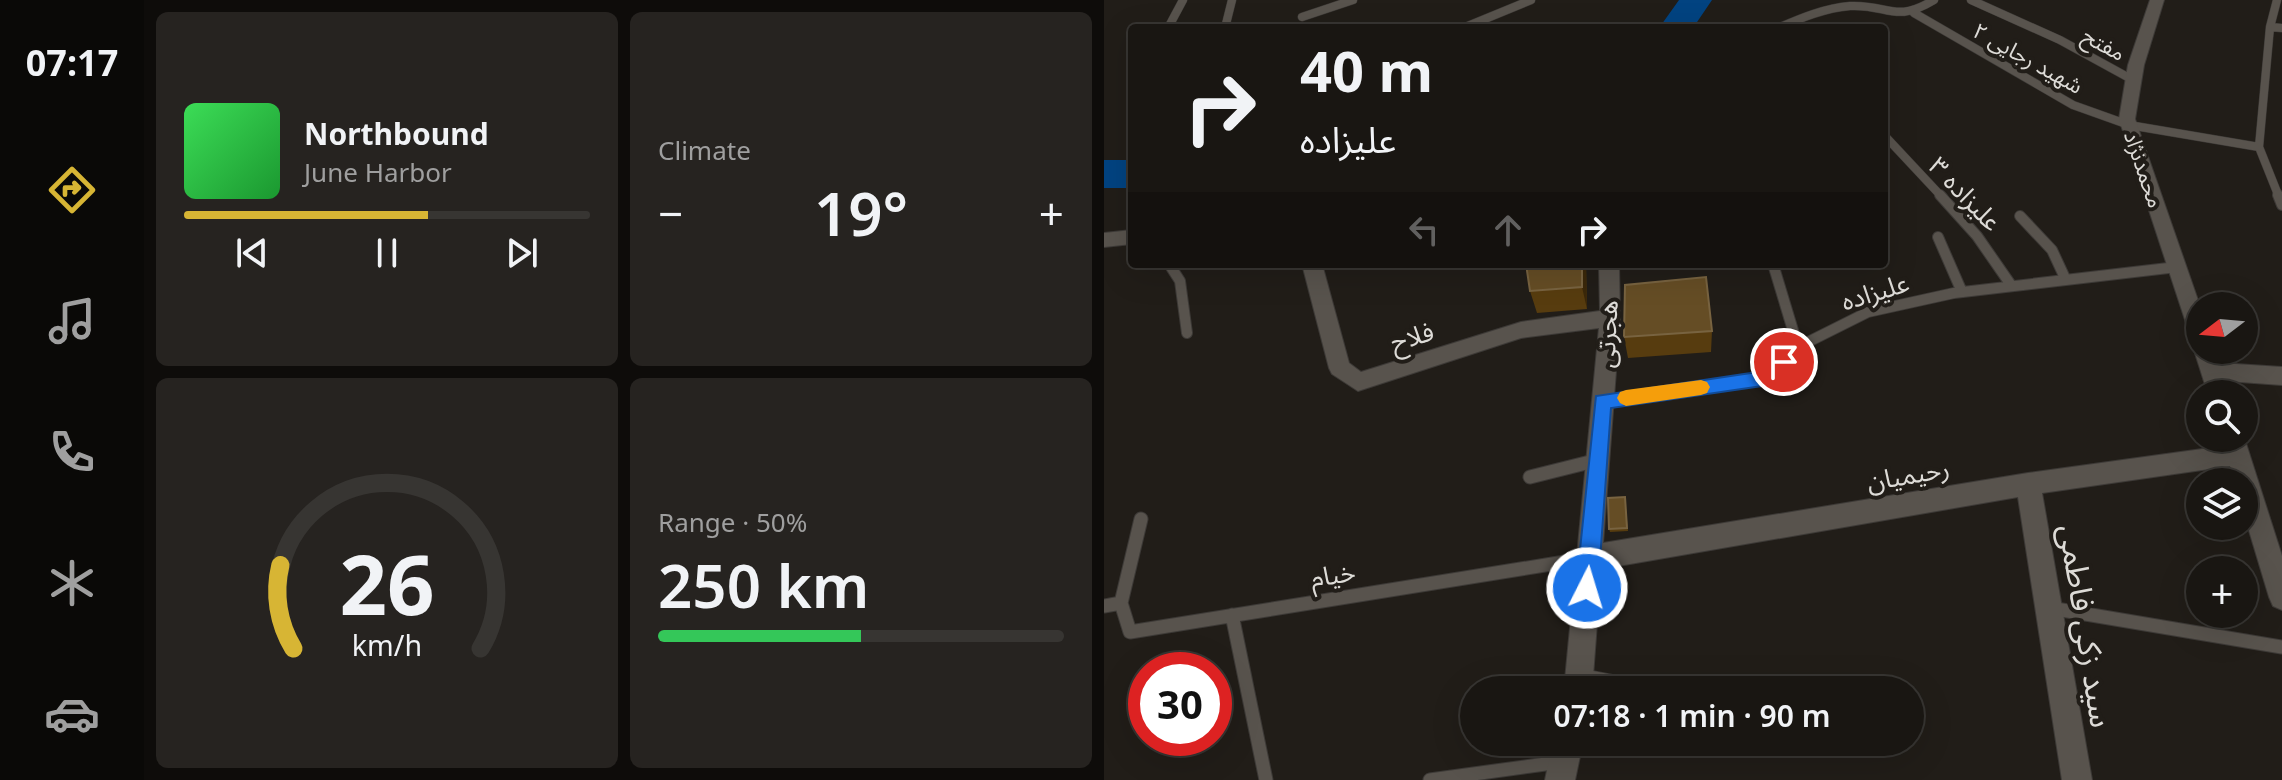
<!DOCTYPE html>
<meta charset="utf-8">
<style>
body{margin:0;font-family:"Noto Sans","Noto Sans Arabic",sans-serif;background:#262320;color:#f1f3f6;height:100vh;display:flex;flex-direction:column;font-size:30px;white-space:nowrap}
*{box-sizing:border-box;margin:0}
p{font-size:26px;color:#9f9f9f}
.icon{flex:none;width:44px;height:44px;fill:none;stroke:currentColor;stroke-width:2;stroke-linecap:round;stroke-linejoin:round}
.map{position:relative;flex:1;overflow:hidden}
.panel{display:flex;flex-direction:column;gap:12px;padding:12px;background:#0e0c0a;width:960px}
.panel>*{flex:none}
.banner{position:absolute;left:24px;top:24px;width:760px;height:244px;border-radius:8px;box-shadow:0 8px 32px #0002,0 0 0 2px #373532;background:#191612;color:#f1f3f6;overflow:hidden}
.needle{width:52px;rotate:254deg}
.tools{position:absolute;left:1082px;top:292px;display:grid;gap:16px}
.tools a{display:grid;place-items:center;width:72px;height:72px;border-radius:50%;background:#191612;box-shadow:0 8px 32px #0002,0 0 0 2px #373532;font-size:40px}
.speed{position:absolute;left:24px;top:652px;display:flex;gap:16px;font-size:40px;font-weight:700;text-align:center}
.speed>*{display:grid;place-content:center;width:104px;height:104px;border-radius:50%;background:#191612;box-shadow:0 8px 32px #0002,0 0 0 2px #373532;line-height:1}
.speed .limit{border:12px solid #d22;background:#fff;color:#111}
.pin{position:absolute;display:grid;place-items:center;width:68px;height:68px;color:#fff;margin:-34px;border:4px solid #fff;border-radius:50%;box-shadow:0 2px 8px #0007}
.me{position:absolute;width:88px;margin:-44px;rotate:5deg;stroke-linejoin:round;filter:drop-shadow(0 0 6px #0008)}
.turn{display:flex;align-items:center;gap:28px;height:168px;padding:0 40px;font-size:36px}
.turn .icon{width:104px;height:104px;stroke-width:2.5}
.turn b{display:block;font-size:56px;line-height:68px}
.lanes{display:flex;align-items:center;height:76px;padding:0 40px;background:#0003;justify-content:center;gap:40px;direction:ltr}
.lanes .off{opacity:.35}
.big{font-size:60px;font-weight:600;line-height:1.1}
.panel .tile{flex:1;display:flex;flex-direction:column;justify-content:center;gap:12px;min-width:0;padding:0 28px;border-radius:12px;background:#262320}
.panel .dial{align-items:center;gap:0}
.dial svg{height:208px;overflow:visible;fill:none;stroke:#373532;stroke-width:7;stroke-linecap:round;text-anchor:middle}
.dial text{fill:#f1f3f6;stroke:none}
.song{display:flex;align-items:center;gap:24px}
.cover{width:96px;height:96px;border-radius:12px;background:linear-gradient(135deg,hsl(130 70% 55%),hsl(130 70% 35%))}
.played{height:8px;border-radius:4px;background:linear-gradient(90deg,#d7b534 60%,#373532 60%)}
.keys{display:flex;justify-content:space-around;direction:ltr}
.heat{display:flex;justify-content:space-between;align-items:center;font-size:44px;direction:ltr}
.charge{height:12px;border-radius:6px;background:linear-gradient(90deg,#34c759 50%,#373532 0)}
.panel .tiles{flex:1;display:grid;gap:12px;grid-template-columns:repeat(2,1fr)}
.trip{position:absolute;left:356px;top:676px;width:464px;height:80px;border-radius:40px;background:#191612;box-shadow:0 8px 32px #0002,0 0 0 2px #373532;font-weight:600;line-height:80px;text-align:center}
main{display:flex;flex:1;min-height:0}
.tabs{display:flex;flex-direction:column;width:144px;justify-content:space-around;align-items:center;background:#0a0907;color:#9f9f9f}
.tabs .icon{width:56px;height:56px}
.tabs .on{color:#d7b534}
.tabs b{font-size:36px;color:#f1f3f6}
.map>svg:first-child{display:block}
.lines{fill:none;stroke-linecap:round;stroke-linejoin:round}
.river{fill:#024381;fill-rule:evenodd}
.service-far2-casing{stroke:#3d3a37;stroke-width:9}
.service-far1-casing{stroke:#3d3a37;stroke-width:12}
.service-casing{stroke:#3d3a37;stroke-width:15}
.minor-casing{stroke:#3d3a37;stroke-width:2}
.service-far2{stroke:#58534d;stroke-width:8}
.service-far1{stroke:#58534d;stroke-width:10}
.service{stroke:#58534d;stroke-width:13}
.minor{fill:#58534d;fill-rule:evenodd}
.wall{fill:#573c0f}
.shaded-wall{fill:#3b280a}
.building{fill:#654d25;stroke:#786340;stroke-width:2}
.route{fill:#1a73e8;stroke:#114b97;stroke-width:2}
.slow{fill:#f59e0b}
.labels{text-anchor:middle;stroke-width:8;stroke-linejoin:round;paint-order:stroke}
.far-street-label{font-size:22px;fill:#dddbd7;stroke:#211d18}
.street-label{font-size:26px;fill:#dddbd7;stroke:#211d18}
.near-street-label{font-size:32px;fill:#dddbd7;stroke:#211d18}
</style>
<main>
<nav class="tabs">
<b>07:17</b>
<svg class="icon on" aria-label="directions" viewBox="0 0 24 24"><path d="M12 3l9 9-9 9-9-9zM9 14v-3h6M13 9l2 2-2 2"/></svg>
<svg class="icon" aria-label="music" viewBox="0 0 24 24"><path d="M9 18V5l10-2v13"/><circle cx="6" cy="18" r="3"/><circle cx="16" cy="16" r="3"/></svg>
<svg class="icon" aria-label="phone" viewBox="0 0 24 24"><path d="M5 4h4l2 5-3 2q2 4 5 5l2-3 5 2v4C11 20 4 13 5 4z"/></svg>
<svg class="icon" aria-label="climate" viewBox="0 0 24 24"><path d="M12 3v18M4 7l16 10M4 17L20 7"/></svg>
<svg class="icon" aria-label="car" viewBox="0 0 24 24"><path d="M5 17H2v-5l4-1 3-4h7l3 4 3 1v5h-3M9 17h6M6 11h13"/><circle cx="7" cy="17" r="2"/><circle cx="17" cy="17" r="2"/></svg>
</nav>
<section class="panel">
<div class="tiles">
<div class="tile">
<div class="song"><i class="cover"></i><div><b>Northbound</b><p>June Harbor</p></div></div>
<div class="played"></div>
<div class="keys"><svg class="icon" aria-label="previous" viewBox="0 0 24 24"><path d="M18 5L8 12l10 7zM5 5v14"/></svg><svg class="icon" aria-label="pause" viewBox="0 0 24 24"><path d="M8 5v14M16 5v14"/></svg><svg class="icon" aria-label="next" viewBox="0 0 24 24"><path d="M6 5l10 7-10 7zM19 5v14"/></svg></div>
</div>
<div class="tile"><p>Climate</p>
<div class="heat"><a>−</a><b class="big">19°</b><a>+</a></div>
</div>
<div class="tile dial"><svg viewBox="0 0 100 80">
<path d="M14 69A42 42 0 1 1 86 69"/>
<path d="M14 69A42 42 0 0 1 9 37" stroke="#d7b534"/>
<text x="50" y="56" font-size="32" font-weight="700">26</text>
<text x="50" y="72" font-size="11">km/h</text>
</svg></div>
<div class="tile"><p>Range · 50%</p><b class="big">250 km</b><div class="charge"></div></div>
</div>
</section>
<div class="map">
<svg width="1178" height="780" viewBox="0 0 1178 780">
<rect width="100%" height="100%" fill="#211d18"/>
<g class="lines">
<path class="river" d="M575,0H608L589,28H555Z
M0,160H28V188H0Z"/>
<defs>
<path id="service-far2" d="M867,0L956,40L1029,80
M1173,0L1166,27L1155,147L1175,197
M810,13L969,105L1025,125L1155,147
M198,17L249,0
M1166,27L1178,28
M64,28L79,0
M121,28L128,0
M359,28L427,0
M674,28C697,18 721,8 746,6C785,4 790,24 830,0
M780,135L838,197"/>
<path id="service-far1" d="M836,195L873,236L907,285
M1174,195L1178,205
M916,216L948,250L961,278
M834,237L858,292
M65,264L76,281L83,333
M669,264L694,347
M498,401L665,378L694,347L764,312L850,293L1073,267"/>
<path id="service" d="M426,477L494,460
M17,603L37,519
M0,606L17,603L26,632L485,558
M946,608L1178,647
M128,615L162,780
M475,675L553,690
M326,780L456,762"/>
<path id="minor" d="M1046,0H1060L1040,65L1031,119L1096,306V350H1112L1116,363L1178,367V385L1122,381L1126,394H1104L1090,350L1096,343L1089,341L1086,335L1015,119L1024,65Z
M28,230V244L0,247V233Z
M198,264H218L245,363L257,372L417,322L496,311L495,264H515L516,318L499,543L924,473L1120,446L1117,438L1140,437L1178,556V610L1169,606L1165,597L1140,514V482H1131L1126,466L938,493L988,780H958L914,497L497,569L488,690H460L495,328L417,338L254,391L228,374L225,368Z
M449,742H479L471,780H441Z"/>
</defs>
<use href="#service-far2" class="service-far2-casing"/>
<use href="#service-far1" class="service-far1-casing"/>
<use href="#service" class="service-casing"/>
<use href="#minor" class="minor-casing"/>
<use href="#service-far2" class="service-far2"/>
<use href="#service-far1" class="service-far1"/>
<use href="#service" class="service"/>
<use href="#minor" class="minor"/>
</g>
<path class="wall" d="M422,264H482L483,309L433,313L426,291Z
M608,331L607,352L524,358L520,337Z
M521,497L524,531L506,532L505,529Z"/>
<path class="shaded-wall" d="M478,264H482L483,309L478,287Z"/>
<path class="building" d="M422,264H478V287L426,291Z
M602,277L608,331L520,337L521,285Z
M521,497L523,528L505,529L504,498Z"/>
<path class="route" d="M680,355L688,362L671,383L665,385L507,408L494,588L491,595L483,598L476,595L472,588L492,396L660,371Z"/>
<path class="slow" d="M597,380L603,382L606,387L603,393L597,395L522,406L516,403L513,398L516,392L522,390Z"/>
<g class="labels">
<g class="far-street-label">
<text transform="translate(1000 44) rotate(28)" y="8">مفتح</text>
<text transform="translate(924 58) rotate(29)" y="8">شهید رجایی ۲</text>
<text transform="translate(1040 169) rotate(71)" y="8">محمدنژاد</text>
</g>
<g class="street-label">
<text transform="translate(861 194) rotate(46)" y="9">علیزاده ۳</text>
<text transform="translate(771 292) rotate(-17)" y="9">علیزاده</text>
<text transform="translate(503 334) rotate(-87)" y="9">هجرتی</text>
<text transform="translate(308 337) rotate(-17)" y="9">فلاح</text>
<text transform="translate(804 475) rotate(-10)" y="9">رحیمیان</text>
<text transform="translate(229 575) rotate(-9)" y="9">خیام</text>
</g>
<g class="near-street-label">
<text transform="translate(982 626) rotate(81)" y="11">سید زکی فاطمی</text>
</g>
</g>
</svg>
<div class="tools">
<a><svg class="needle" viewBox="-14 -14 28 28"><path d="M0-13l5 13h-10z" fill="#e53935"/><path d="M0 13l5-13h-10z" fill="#9f9f9f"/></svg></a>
<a><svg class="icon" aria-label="search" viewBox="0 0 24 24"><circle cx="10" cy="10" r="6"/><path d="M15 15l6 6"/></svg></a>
<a><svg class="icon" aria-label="layers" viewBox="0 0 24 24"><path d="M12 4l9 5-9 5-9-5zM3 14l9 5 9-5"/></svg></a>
<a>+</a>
</div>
<div class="speed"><div class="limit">30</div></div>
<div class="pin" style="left:680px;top:362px;background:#d93025"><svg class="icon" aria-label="arrive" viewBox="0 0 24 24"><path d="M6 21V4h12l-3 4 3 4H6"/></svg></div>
<svg class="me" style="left:483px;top:588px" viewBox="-20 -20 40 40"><circle r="17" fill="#1a73e8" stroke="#fff" stroke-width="3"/><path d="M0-11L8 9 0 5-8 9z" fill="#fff"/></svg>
<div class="trip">07:18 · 1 min · 90 m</div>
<div class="banner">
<div class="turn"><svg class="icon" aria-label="right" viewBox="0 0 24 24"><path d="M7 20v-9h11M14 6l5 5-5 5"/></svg><div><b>40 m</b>علیزاده</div></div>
<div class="lanes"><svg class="icon off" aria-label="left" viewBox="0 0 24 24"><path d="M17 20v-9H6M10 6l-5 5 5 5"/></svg><svg class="icon off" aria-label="ahead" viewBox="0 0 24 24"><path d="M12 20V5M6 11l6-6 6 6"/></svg><svg class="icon" aria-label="right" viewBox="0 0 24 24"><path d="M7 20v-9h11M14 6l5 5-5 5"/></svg></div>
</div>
</div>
</main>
